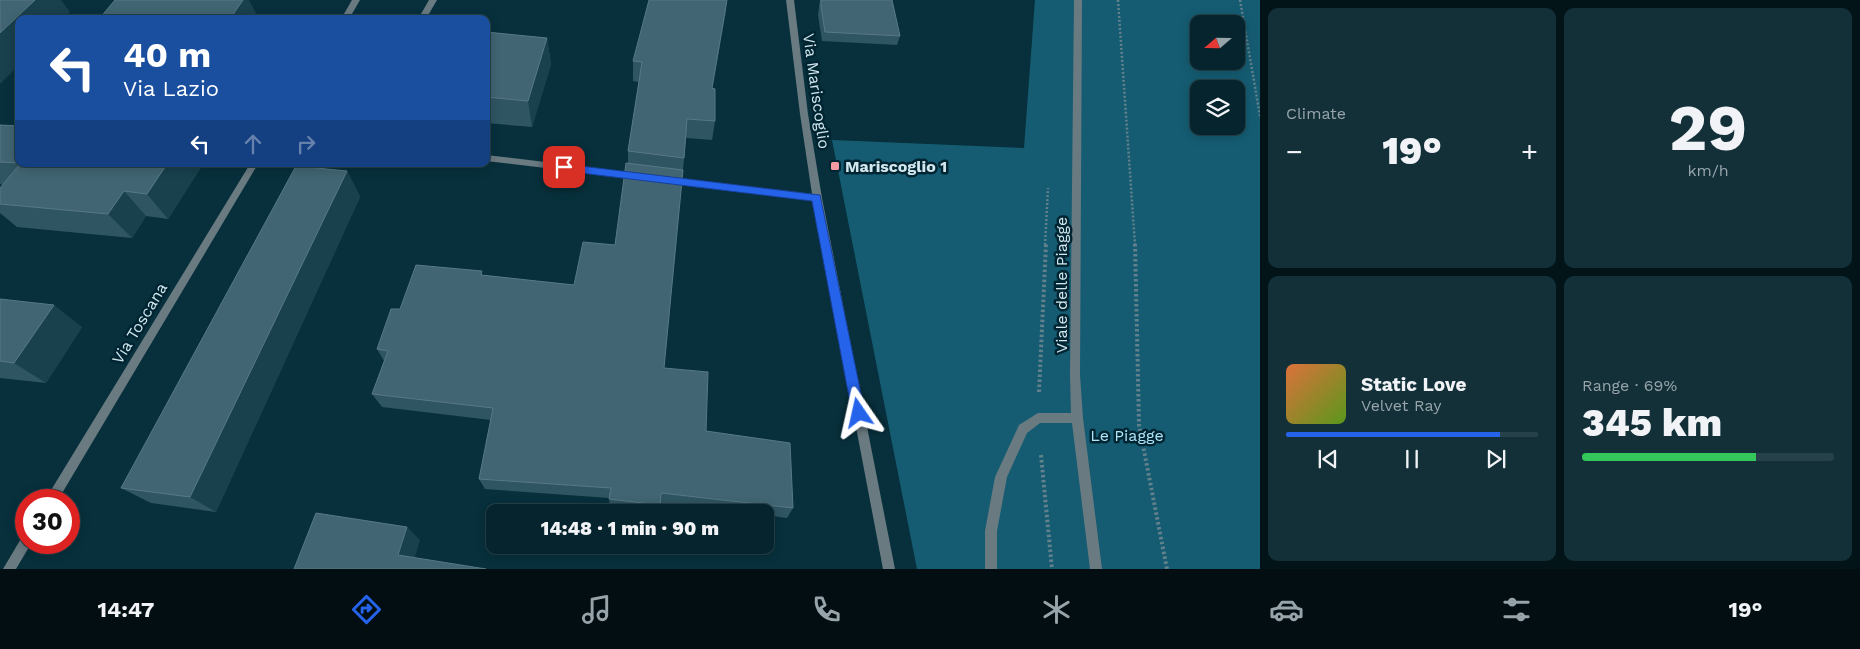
<!DOCTYPE html>
<meta charset="utf-8">
<style>
body{margin:0;font-family:"Work Sans",sans-serif;background:#133039;color:#f1f3f6;height:100vh;display:flex;flex-direction:column;font-size:19px;white-space:nowrap}
*{box-sizing:border-box;margin:0}
p{font-size:16px;color:#97a4aa}
.icon{flex:none;width:28px;height:28px;fill:none;stroke:currentColor;stroke-width:2;stroke-linecap:round;stroke-linejoin:round}
.map{position:relative;flex:1;overflow:hidden}
.details{display:flex;flex-direction:column;gap:8px;padding:8px;background:#031419;width:600px}
.details>*{flex:none}
.guide{position:absolute;left:15px;top:15px;width:475px;height:152px;border-radius:10px;box-shadow:0 2px 12px #0003,0 0 0 1px #264149;background:#1a4fa0;color:#fff;overflow:hidden}
.needle{width:32px;rotate:250deg}
.fabs{position:absolute;left:1190px;top:15px;display:grid;gap:10px}
.fabs a{display:grid;place-items:center;width:55px;height:55px;border-radius:10px;background:#05242d;box-shadow:0 2px 12px #0003,0 0 0 1px #264149;font-size:25px}
.speed{position:absolute;left:15px;top:489px;display:flex;gap:10px;font-size:25px;font-weight:700;text-align:center}
.speed>*{display:grid;place-content:center;width:65px;height:65px;border-radius:50%;background:#05242d;box-shadow:0 2px 12px #0003,0 0 0 1px #264149;line-height:1}
.speed .limit{border:8px solid #d22;background:#fff;color:#111}
.pin{position:absolute;display:grid;place-items:center;width:42px;height:42px;color:#fff;margin:-21px;border-radius:10px;box-shadow:0 2px 8px #0006}
.me{position:absolute;width:55px;margin:-28px;rotate:349deg;stroke-linejoin:round;filter:drop-shadow(0 0 4px #0008)}
.turn{display:flex;align-items:center;gap:18px;height:105px;padding:0 25px;font-size:22px}
.turn .icon{width:65px;height:65px;stroke-width:2.5}
.turn b{display:block;font-size:35px;line-height:42px}
.lanes{display:flex;align-items:center;height:48px;padding:0 25px;background:#0003;justify-content:center;gap:25px;direction:ltr}
.lanes .off{opacity:.35}
.big{font-size:38px;font-weight:800;line-height:1.1}
.details .tile{flex:1;display:flex;flex-direction:column;justify-content:center;gap:8px;min-width:0;padding:0 18px;border-radius:10px;background:#133039}
.details .dial{align-items:center;gap:0}
.dial b{font-size:65px;line-height:1}
.song{display:flex;align-items:center;gap:15px}
.cover{width:60px;height:60px;border-radius:8px;background:linear-gradient(135deg,hsl(20 70% 55%),hsl(90 70% 35%))}
.played{height:5px;border-radius:2px;background:linear-gradient(90deg,#2563eb 85%,#264149 85%)}
.keys{display:flex;justify-content:space-around;direction:ltr}
.heat{display:flex;justify-content:space-between;align-items:center;font-size:28px;direction:ltr}
.charge{height:8px;border-radius:4px;background:linear-gradient(90deg,#34c759 69%,#264149 0)}
.details .tiles{flex:1;display:grid;gap:8px;grid-template-columns:repeat(2,1fr)}
.trip{position:absolute;left:486px;top:504px;width:288px;height:50px;border-radius:10px;background:#05242d;box-shadow:0 2px 12px #0003,0 0 0 1px #264149;font-weight:800;line-height:50px;text-align:center}
.tabs{display:flex;height:80px;justify-content:space-around;align-items:center;background:#020e12;color:#97a4aa}
.tabs .icon{width:35px;height:35px}
.tabs .on{color:#2563eb}
.tabs b{font-size:22px;color:#f1f3f6}
main{display:flex;flex:1;min-height:0}
.map>svg:first-child{display:block}
.green{fill:#155c72;fill-rule:evenodd}
.lines{fill:none;stroke-linecap:round;stroke-linejoin:round}
.path-far1{stroke:#62818c;stroke-width:2.5;stroke-dasharray:2 2;stroke-linecap:butt}
.path{stroke:#62818c;stroke-width:4;stroke-dasharray:2.5 2.5;stroke-linecap:butt}
.minor{fill:#6a7a81;fill-rule:evenodd}
.wall{fill:#2f5562}
.shaded-wall{fill:#18404d}
.building{fill:#416572;stroke:#587985}
.route{fill:#2563eb;stroke:#184099}
.poi-dot{fill:#f49aa3;stroke:#002532;stroke-width:2}
.labels{text-anchor:middle;stroke-width:5;stroke-linejoin:round;paint-order:stroke}
.street-label{font-size:16px;fill:#d2e6ee;stroke:#002532}
.poi-label{font-size:16px;font-weight:bold;fill:#d2e6ee;stroke:#002532;text-anchor:start}
.park-label{font-size:16px;fill:#afe4f9;stroke:#002532}
</style>
<main>
<div class="map">
<svg width="1260" height="569" viewBox="0 0 1260 569">
<rect width="100%" height="100%" fill="#07303c"/>
<path class="green" d="M1035,0H1260V569H917L832,140L1024,148ZM1199,24H1236V61H1199ZM1199,89H1236V126H1199Z"/>
<g class="lines">
<path class="path-far1" d="M1118,0L1135,245
M1240,0L1260,116
M1045,245L1048,188"/>
<path class="path" d="M1135,244L1139,425L1167,569
M1039,392L1046,244
M1041,455L1052,569"/>
<path class="minor" d="M352,0H360L349,19H341Z
M429,0H437L426,19H418Z
M786,0H794L808,114L822,198L895,569H883L813,201L668,183L664,180L668,177L812,194L800,114Z
M1074,0H1082L1080,375L1083,418L1102,569H1090L1072,423H1040L1027,433L1007,477L997,531V569H985V531L995,477L1019,425L1038,413H1071L1070,375Z
M486,155L637,173L641,176L637,179L486,161Z
M250,164H258L58,500H45Z
M26,535V542H32L16,569H3L22,537Z"/>
</g>
<path class="wall" d="M820,0H892L900,36L897,45L822,41L818,15Z
M726,11L712,88L715,121L712,140L686,138L664,368L706,431L793,508L787,518L765,515V512H740L660,503L659,512H641L610,508L609,498L485,489L479,479L491,420L382,407L372,394L384,361L377,349L400,309L484,275L574,285L615,245L628,163V151L639,82L633,81V61Z
M486,32L547,38L551,64L532,127L486,123Z
M0,125L19,126V164H203L168,219L146,216L132,238L17,227L0,213V188L3,185L0,184Z
M347,171L360,197L216,512L151,503L121,488Z
M0,299L82,327L46,383L0,378Z"/>
<path class="shaded-wall" d="M35,0H61L70,12L64,19H19V65L0,84V33Z
M243,0H249L259,19H230Z
M727,0L726,11L709,108L712,88Z
M547,38L551,64L532,127L528,101Z
M167,164H203L168,219L147,194Z
M347,171L360,197L216,512L190,497Z
M124,191L146,216L132,238L108,214Z
M54,305L82,327L46,383L14,363Z
M407,527L420,540L412,567L398,555Z"/>
<path class="building" d="M0,0H35L0,33Z
M115,0H243L230,19H99Z
M649,0H727L712,88L715,89V121L687,119L684,158L628,151L642,62L633,61Z
M821,0H892L900,36L825,32L821,6Z
M486,32L547,38L528,101L486,97Z
M0,125L19,126V163L0,162Z
M626,163L683,170L664,368L708,372L706,431L790,443L793,508L661,493L660,505L609,499L611,488L479,479L493,408L372,394L388,351L377,349L391,309H400L416,265L482,271L481,275L574,285L583,242L615,245Z
M20,164H167L147,194L124,191L108,214L0,204V188Z
M296,166L347,171L190,497L121,488Z
M0,299L54,305L14,363L0,361Z
M316,513L407,527L398,555L486,569H294Z"/>
<path class="route" d="M564,164L820,195L865,413L863,417L859,419L854,417L852,413L812,201L564,171L559,167Z"/>
<rect class="poi-dot" x="830" y="161" width="10" height="10" rx="2.5"/>
<g class="labels">
<g class="street-label">
<text transform="translate(817 91) rotate(82)" y="6">Via Mariscoglio</text>
<text transform="translate(1061 285) rotate(-90)" y="6">Viale delle Piagge</text>
<text transform="translate(139 323) rotate(-59)" y="6">Via Toscana</text>
</g>
<g class="poi-label">
<text x="845" y="172">Mariscoglio 1</text>
</g>
<g class="park-label">
<text x="1127" y="441">Le Piagge</text>
</g>
</g>
</svg>
<div class="fabs">
<a><svg class="needle" viewBox="-14 -14 28 28"><path d="M0-13l5 13h-10z" fill="#e53935"/><path d="M0 13l5-13h-10z" fill="#97a4aa"/></svg></a>
<a><svg class="icon" aria-label="layers" viewBox="0 0 24 24"><path d="M12 4l9 5-9 5-9-5zM3 14l9 5 9-5"/></svg></a>
</div>
<div class="speed"><div class="limit">30</div></div>
<div class="pin" style="left:564px;top:167px;background:#d93025"><svg class="icon" aria-label="arrive" viewBox="0 0 24 24"><path d="M6 21V4h12l-3 4 3 4H6"/></svg></div>
<svg class="me" style="left:859px;top:413px" viewBox="-20 -20 40 40"><path d="M0-17L14 15 0 8-14 15z" fill="#2563eb" stroke="#fff" stroke-width="4"/></svg>
<div class="trip">14:48 · 1 min · 90 m</div>
<div class="guide">
<div class="turn"><svg class="icon" aria-label="left" viewBox="0 0 24 24"><path d="M17 20v-9H6M10 6l-5 5 5 5"/></svg><div><b>40 m</b>Via Lazio</div></div>
<div class="lanes"><svg class="icon" aria-label="left" viewBox="0 0 24 24"><path d="M17 20v-9H6M10 6l-5 5 5 5"/></svg><svg class="icon off" aria-label="ahead" viewBox="0 0 24 24"><path d="M12 20V5M6 11l6-6 6 6"/></svg><svg class="icon off" aria-label="right" viewBox="0 0 24 24"><path d="M7 20v-9h11M14 6l5 5-5 5"/></svg></div>
</div>
</div>
<section class="details">
<div class="tiles">
<div class="tile"><p>Climate</p>
<div class="heat"><a>−</a><b class="big">19°</b><a>+</a></div>
</div>
<div class="tile dial"><b>29</b><p>km/h</p></div>
<div class="tile">
<div class="song"><i class="cover"></i><div><b>Static Love</b><p>Velvet Ray</p></div></div>
<div class="played"></div>
<div class="keys"><svg class="icon" aria-label="previous" viewBox="0 0 24 24"><path d="M18 5L8 12l10 7zM5 5v14"/></svg><svg class="icon" aria-label="pause" viewBox="0 0 24 24"><path d="M8 5v14M16 5v14"/></svg><svg class="icon" aria-label="next" viewBox="0 0 24 24"><path d="M6 5l10 7-10 7zM19 5v14"/></svg></div>
</div>
<div class="tile"><p>Range · 69%</p><b class="big">345 km</b><div class="charge"></div></div>
</div>
</section>
</main>
<nav class="tabs">
<b>14:47</b>
<svg class="icon on" aria-label="directions" viewBox="0 0 24 24"><path d="M12 3l9 9-9 9-9-9zM9 14v-3h6M13 9l2 2-2 2"/></svg>
<svg class="icon" aria-label="music" viewBox="0 0 24 24"><path d="M9 18V5l10-2v13"/><circle cx="6" cy="18" r="3"/><circle cx="16" cy="16" r="3"/></svg>
<svg class="icon" aria-label="phone" viewBox="0 0 24 24"><path d="M5 4h4l2 5-3 2q2 4 5 5l2-3 5 2v4C11 20 4 13 5 4z"/></svg>
<svg class="icon" aria-label="climate" viewBox="0 0 24 24"><path d="M12 3v18M4 7l16 10M4 17L20 7"/></svg>
<svg class="icon" aria-label="car" viewBox="0 0 24 24"><path d="M5 17H2v-5l4-1 3-4h7l3 4 3 1v5h-3M9 17h6M6 11h13"/><circle cx="7" cy="17" r="2"/><circle cx="17" cy="17" r="2"/></svg>
<svg class="icon" aria-label="filters" viewBox="0 0 24 24"><path d="M4 7h16M4 17h16"/><circle cx="9" cy="7" r="2"/><circle cx="15" cy="17" r="2"/></svg>
<b>19°</b>
</nav>
